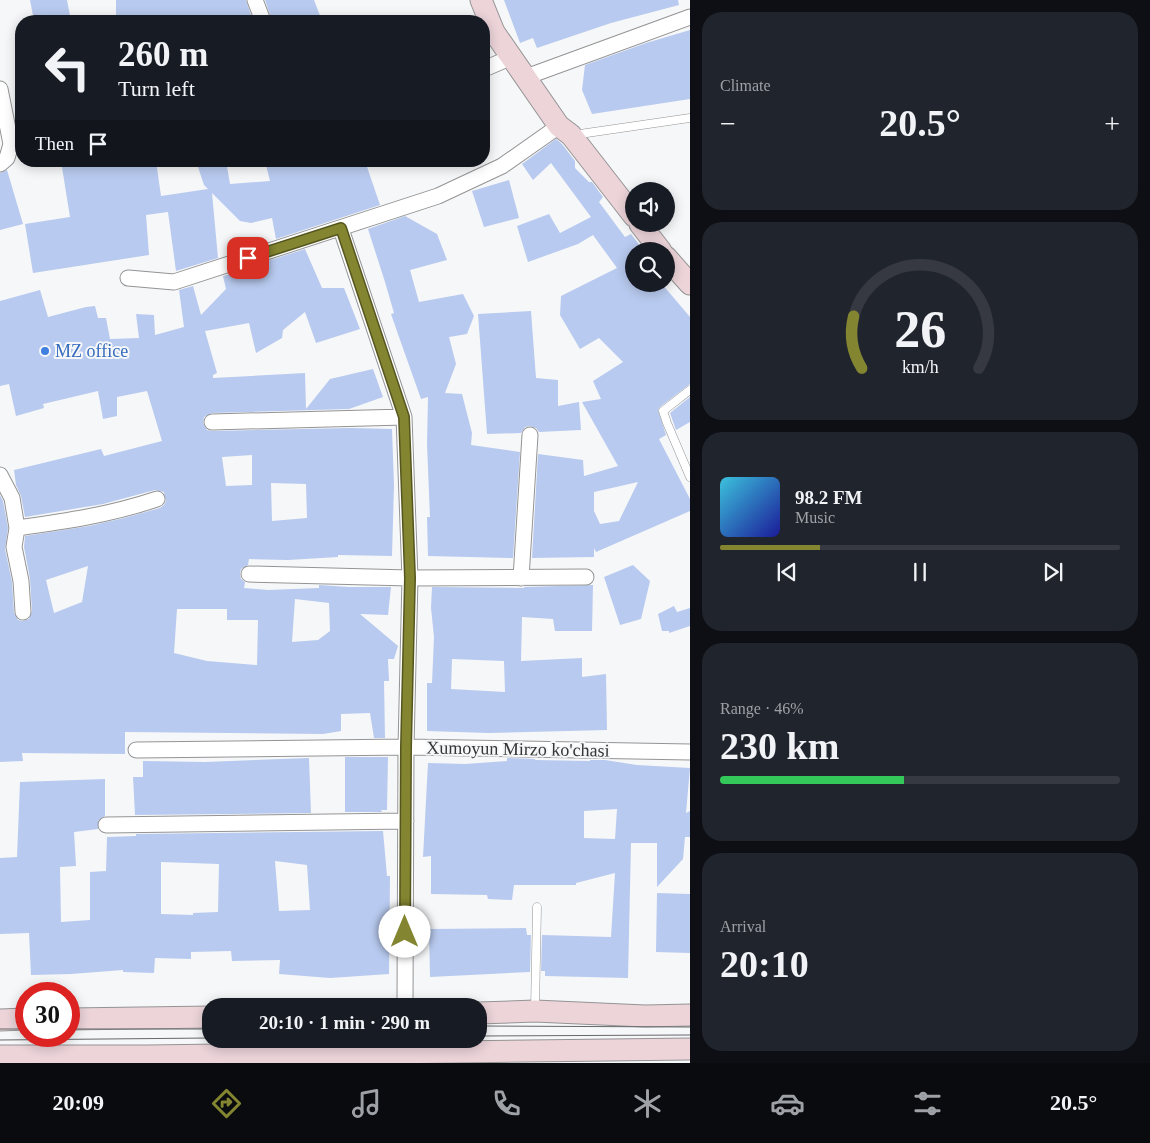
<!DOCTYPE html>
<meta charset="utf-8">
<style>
body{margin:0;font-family:Georgia,serif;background:#20242c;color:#f1f3f6;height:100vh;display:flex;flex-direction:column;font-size:19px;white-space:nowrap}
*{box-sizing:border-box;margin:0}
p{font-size:16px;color:#9ea1a6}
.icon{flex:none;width:28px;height:28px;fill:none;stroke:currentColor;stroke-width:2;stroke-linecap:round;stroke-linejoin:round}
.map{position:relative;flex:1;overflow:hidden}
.side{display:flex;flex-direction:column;gap:12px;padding:12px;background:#0d0f14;width:460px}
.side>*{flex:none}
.guide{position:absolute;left:15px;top:15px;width:475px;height:152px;border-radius:20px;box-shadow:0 2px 12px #0003;background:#171b24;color:#f1f3f6;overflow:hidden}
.tools{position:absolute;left:625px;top:182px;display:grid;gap:10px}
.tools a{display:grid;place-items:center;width:50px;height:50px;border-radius:50%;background:#171b24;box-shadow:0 2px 12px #0003;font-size:25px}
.speed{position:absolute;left:15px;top:982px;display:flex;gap:10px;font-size:25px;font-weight:700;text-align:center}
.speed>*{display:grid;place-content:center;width:65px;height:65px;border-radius:50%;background:#171b24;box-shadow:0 2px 12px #0003;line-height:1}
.speed .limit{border:8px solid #d22;background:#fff;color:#111}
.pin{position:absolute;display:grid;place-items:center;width:42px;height:42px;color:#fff;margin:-21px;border-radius:10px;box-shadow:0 2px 8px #0006}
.me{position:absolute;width:55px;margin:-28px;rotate:0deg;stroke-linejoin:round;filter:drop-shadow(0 0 4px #0008)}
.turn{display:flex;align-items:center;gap:18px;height:105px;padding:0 20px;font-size:22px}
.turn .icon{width:65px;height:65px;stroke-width:2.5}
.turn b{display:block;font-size:35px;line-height:42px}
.then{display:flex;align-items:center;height:48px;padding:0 20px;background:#0003;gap:10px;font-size:19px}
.big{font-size:38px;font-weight:800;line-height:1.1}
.side .widget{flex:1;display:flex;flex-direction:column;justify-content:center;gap:8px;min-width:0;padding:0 18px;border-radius:20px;background:#20242c}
.side .dial{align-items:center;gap:0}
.dial svg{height:130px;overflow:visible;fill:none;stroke:#363941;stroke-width:7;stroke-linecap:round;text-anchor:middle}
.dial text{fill:#f1f3f6;stroke:none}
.song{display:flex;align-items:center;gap:15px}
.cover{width:60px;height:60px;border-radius:8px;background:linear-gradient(135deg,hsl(190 70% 55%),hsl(240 70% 35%))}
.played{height:5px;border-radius:2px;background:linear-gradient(90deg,#838530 25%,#363941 25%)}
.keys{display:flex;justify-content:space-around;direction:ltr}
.heat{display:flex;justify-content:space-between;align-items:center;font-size:28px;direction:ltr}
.charge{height:8px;border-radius:4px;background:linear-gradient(90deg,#34c759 46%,#363941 0)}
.trip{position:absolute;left:202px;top:998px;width:285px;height:50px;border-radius:20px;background:#171b24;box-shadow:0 2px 12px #0003;font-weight:800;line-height:50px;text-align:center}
.tabs{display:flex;height:80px;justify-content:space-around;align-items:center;background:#090b0e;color:#9ea1a6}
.tabs .icon{width:35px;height:35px}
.tabs .current{color:#838530}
.tabs b{font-size:22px;color:#f1f3f6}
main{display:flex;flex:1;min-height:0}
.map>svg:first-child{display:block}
.building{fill:#b8caef;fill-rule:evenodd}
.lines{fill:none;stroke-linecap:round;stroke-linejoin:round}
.lane-casing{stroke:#949495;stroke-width:9}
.street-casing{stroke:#949495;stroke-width:17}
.secondary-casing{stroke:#949495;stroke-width:23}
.lane{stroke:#fff;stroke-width:8}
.street{stroke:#fff;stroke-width:15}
.secondary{stroke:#ecd4d9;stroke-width:21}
.tram{stroke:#666768;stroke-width:1}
.route-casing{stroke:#55561f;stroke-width:12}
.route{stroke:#838530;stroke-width:9}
.shop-dot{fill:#3f7fe0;stroke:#f6f7f8;stroke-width:2}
.labels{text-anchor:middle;stroke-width:4;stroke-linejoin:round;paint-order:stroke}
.shop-label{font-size:18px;fill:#366cbe;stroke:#f6f7f8;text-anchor:start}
.street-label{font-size:18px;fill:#353536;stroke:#f6f7f8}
</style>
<main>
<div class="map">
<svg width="690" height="1063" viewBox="0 0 690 1063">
<rect width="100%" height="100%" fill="#f6f7f8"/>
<path class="building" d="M30,0H67L71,21H34Z
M116,0H246L253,21H163L162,15L139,21H116Z
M265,0H314L322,21H272Z
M504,0H678L679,5L611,23L537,48L533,38L520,43Z
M690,30V99L592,114L582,90L585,65L646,43Z
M556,139L562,144L575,161V168L589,182H592L603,197L599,202L625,237L631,234L644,251H634V284H662L690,317V384L660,407L658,410L666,435L659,439L690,499V511L596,552L594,548V557L532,558L538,454L583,460L584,476L618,466L582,402L601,399L593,381L623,362L599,338L580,349L560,315L561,296L617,268L593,235L578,244L528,262L517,226L549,214L560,233L591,217L551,163L533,180L522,164ZM638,482L619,521L600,524L594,511V492Z
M61,161H156L161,196L208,189L204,185L196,161H226L230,184L270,181L265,161H365L380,205L276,239L272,218L251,223L240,221L212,193L218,258L176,271L168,212L146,215L149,255L33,273L25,224L70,217Z
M7,170L23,224L0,230V173Z
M509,180L519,218L484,227L472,191Z
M405,216L437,234L447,260L410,270L419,302L463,294L474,316L467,334L449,337L456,364L445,393L462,394L472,433L471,445L520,452L513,558L428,556L427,517H430L427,444L428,397L421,399L399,337L391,314L394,313L385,282L368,229Z
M305,249L322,288H344L360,329L316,343L305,312L283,330L282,338L256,353L249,323L205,331L217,373L213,375V378L305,373L306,409L330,379L373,369L383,397L349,409L212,413L204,417L203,423L207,430L212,431L351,428L392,429L394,485L392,556L338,555V557L288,560L249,559L248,565L241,569L240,574L241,579L245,582L244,588L268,590L319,588V585L349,587H391L388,615L360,614L398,646L394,659H388L389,681H384L385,738H374L370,713L341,714V731L323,734L125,732V754L22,753L23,761L0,762V495L3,501L8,528L5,549L12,582L14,613L18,620L23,621L29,619L32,611L30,579L24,547L25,536L89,526L124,518L160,508L164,505L166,501L164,492L155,490L103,504L25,517L21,496L16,485L14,470L101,449L104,456L162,441L147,391L117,397V416L103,419L98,391L43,404L44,408L16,416L9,384L0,386V301L40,290L48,317L86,307L95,306L98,318H106L110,339L139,338L136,314L154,315L155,335L184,327L179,290L193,286L201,315L226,289L223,276L255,267L261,263ZM252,455V485L226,486L222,457ZM271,483L306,484L307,518L272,521ZM88,566L82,602L54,613L46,580ZM295,599L329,603L330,631L318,640L292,642ZM177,609H227V620H258L257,665L207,661L174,653Z
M531,311L536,378L558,380V406L579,402L581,430L539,432L536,428L530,426L525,427L521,433L487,434L478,314Z
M690,397V422L676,430L670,413Z
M633,565L650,581L641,619L620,625L604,577Z
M593,585L592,631H555L553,619L522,617L521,661L582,658V677L606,674L607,730L488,733L427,731V683H432L434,637L431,608L432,587L524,588V587ZM452,659L504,661L505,692L451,689Z
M674,606L677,612L690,608V626L669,633V631H662L658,614Z
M345,757H388L387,810H381L382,812H345Z
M309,758L311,813L135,815L133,777H143V761L205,762Z
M507,758L535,759V760L590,761V760H605L637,765L690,768L686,813L690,811V837H685L683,859L657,887V843H631L628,978L545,976V971H541L542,935L611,937L615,873L576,883V885H514L512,900L488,899L487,895L431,894V856L423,857L428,763L465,764L507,761ZM617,809L615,839L584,838V811Z
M105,779V816L98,821V829L74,832L76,866L60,867L61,922L90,920V872L106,871L107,837L136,836V834L383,831L387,876H390L389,974L330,978L279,974L280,960L232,961L231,951L191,952V959L155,958L154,973L123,972V970L71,974L31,975L29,933L0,934V858L17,857L20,782ZM275,861L307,865L310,910L279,911ZM161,862L219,864L218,912L193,913V915L161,914Z
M657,893L690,894V953L656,952Z
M526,928L527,935H531L530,972L430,977L429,929Z"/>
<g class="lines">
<defs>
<path id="lane" d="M573,135L690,118
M690,390L663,411L667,423L690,477
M535,1009L537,907"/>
<path id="street" d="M255,0L263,21
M484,69L512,57
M526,77L690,17
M0,89L11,144L7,158L0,164
M341,229L404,417L410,578L406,747L405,1006
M128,278L174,282L438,196L502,166L559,126
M212,422L404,417
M0,475L12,498L17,528L14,547L21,581L23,612
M17,528C67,521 109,515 157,499
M249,574L410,578L586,577
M521,578L530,435
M136,750L406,747L690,752
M106,825L406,821"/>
<path id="secondary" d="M481,0L494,32L559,126L571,135L634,216
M640,224L661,251
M666,257L690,284
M479,1013L535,1011L645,1016L690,1015
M69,1019L211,1017
M0,1020L26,1019
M0,1056H147L690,1049"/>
</defs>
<use href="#lane" class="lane-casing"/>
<use href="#street" class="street-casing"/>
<use href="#secondary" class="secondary-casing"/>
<use href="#lane" class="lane"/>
<use href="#street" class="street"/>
<use href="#secondary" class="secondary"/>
<path class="tram" d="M479,1026L690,1027
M0,1029H26
M69,1029H211
M479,1036L690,1035
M0,1040L211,1038"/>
</g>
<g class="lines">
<defs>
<path id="route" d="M248,258L341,228L404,417L410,578L406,747L405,932"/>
</defs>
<use href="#route" class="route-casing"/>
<use href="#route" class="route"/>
</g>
<circle class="shop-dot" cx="45" cy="351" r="5"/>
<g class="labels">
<g class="shop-label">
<text x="55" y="357">MZ office</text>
</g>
<g class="street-label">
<text transform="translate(518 749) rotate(1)" y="6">Xumoyun Mirzo ko'chasi</text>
</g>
</g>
</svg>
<div class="tools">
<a><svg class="icon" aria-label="sound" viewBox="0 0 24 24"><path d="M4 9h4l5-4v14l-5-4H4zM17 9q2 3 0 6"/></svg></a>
<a><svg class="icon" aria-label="search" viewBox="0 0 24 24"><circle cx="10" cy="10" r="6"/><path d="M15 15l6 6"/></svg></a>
</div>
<div class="speed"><div class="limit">30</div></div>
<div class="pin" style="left:248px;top:258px;background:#d93025"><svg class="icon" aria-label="arrive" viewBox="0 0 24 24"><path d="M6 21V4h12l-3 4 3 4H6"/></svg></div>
<svg class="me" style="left:405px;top:932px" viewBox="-20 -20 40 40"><circle r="19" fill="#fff"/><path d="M0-13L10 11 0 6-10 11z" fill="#838530"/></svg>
<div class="trip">20:10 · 1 min · 290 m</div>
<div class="guide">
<div class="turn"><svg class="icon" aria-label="left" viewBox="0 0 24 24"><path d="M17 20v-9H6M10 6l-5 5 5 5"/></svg><div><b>260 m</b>Turn left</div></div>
<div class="then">Then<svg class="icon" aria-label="arrive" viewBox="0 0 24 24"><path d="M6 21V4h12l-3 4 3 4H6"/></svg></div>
</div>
</div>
<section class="side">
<div class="widget"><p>Climate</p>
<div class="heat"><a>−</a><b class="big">20.5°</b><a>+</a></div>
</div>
<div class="widget dial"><svg viewBox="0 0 100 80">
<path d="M14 69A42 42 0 1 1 86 69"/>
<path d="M14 69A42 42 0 0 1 9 37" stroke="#838530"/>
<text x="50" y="56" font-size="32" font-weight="700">26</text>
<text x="50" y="72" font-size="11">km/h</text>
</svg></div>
<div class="widget">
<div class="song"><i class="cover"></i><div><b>98.2 FM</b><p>Music</p></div></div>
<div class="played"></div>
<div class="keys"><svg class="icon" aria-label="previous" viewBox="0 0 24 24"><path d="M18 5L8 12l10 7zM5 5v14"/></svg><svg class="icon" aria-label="pause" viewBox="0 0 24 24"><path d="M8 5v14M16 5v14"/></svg><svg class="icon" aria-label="next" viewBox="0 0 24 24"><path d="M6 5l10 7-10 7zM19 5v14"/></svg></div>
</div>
<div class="widget"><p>Range · 46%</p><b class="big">230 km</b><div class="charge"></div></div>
<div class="widget"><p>Arrival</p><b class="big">20:10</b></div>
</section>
</main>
<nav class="tabs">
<b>20:09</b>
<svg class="icon current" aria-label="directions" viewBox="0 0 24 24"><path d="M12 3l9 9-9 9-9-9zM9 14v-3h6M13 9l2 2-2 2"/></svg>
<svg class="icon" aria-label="music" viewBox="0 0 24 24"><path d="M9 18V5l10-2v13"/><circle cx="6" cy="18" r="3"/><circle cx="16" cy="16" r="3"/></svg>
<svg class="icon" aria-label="phone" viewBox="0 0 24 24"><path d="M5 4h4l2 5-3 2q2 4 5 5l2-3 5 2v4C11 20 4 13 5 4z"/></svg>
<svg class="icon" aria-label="climate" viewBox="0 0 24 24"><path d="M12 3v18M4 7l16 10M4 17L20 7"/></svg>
<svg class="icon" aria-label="car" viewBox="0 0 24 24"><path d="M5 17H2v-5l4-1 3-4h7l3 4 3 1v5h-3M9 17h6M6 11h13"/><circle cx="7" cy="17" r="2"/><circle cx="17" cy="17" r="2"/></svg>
<svg class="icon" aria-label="filters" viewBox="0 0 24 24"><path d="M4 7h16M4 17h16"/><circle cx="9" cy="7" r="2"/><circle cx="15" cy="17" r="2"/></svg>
<b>20.5°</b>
</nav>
